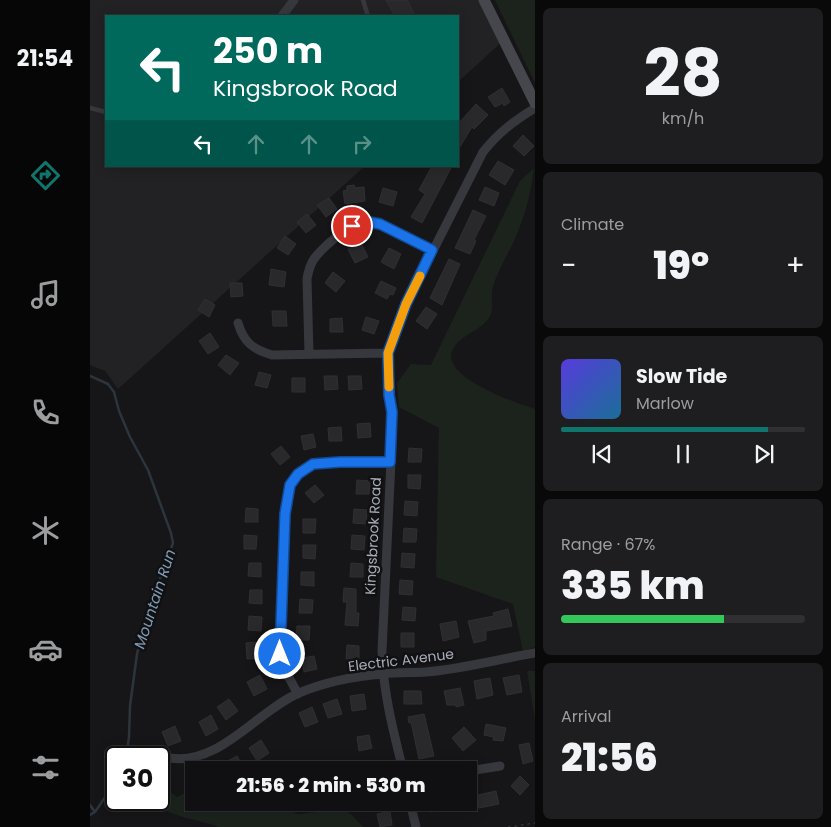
<!DOCTYPE html>
<meta charset="utf-8">
<style>
body{margin:0;font-family:Poppins,sans-serif;background:#1e1e20;color:#f1f3f6;height:100vh;display:flex;flex-direction:column;font-size:19px;white-space:nowrap}
*{box-sizing:border-box;margin:0}
p{font-size:16px;color:#9c9d9f}
.icon{flex:none;width:28px;height:28px;fill:none;stroke:currentColor;stroke-width:2;stroke-linecap:round;stroke-linejoin:round}
.map{position:relative;flex:1;overflow:hidden}
.drawer{display:flex;flex-direction:column;gap:8px;padding:8px;background:#09090a;width:296px}
.drawer>*{flex:none}
.banner{position:absolute;left:15px;top:15px;width:354px;height:152px;border-radius:0px;box-shadow:0 2px 12px #0003,0 0 0 1px #303032;background:#00695c;color:#fff;overflow:hidden}
.speed{position:absolute;left:15px;top:746px;display:flex;gap:10px;font-size:25px;font-weight:700;text-align:center}
.speed>*{display:grid;place-content:center;width:65px;height:65px;border-radius:50%;background:#101012;box-shadow:0 2px 12px #0003,0 0 0 1px #303032;line-height:1}
.speed .limit{border:2px solid #111;border-radius:8px;background:#fff;color:#111}
.pin{position:absolute;display:grid;place-items:center;width:42px;height:42px;color:#fff;margin:-21px;border:2px solid #fff;border-radius:50%;box-shadow:0 1px 5px #0007}
.me{position:absolute;width:55px;margin:-28px;rotate:0deg;stroke-linejoin:round;filter:drop-shadow(0 0 4px #0008)}
.turn{display:flex;align-items:center;gap:18px;height:105px;padding:0 25px;font-size:22px}
.turn .icon{width:65px;height:65px;stroke-width:2.5}
.turn b{display:block;font-size:35px;line-height:42px}
.lanes{display:flex;align-items:center;height:48px;padding:0 25px;background:#0003;justify-content:center;gap:25px;direction:ltr}
.lanes .off{opacity:.35}
.big{font-size:38px;font-weight:800;line-height:1.1}
.drawer .card{flex:1;display:flex;flex-direction:column;justify-content:center;gap:8px;min-width:0;padding:0 18px;border-radius:8px;background:#1e1e20}
.drawer .dial{align-items:center;gap:0}
.dial b{font-size:65px;line-height:1}
.song{display:flex;align-items:center;gap:15px}
.cover{width:60px;height:60px;border-radius:8px;background:linear-gradient(135deg,hsl(250 70% 55%),hsl(200 70% 35%))}
.played{height:5px;border-radius:2px;background:linear-gradient(90deg,#0f766e 85%,#303032 85%)}
.keys{display:flex;justify-content:space-around;direction:ltr}
.heat{display:flex;justify-content:space-between;align-items:center;font-size:28px;direction:ltr}
.charge{height:8px;border-radius:4px;background:linear-gradient(90deg,#34c759 67%,#303032 0)}
.trip{position:absolute;left:95px;top:761px;width:292px;height:50px;border-radius:0px;background:#101012;box-shadow:0 2px 12px #0003,0 0 0 1px #303032;font-weight:800;line-height:50px;text-align:center}
main{display:flex;flex:1;min-height:0}
.menu{display:flex;flex-direction:column;width:90px;justify-content:space-around;align-items:center;background:#060607;color:#9c9d9f}
.menu .icon{width:35px;height:35px}
.menu .on{color:#0f766e}
.menu b{font-size:22px;color:#f1f3f6}
.map>svg:first-child{display:block}
.built{fill:#222225}
.green{fill:#1c231d}
.lines{fill:none;stroke-linecap:round;stroke-linejoin:round}
.stream{stroke:#2c353c;stroke-width:2.5}
.building{fill:#29292c;stroke:#303034}
.path{stroke:#3d3f44;stroke-width:1;stroke-dasharray:2.5 4;stroke-linecap:butt}
.lane{stroke:#37383d;stroke-width:4.5}
.street{stroke:#37383d;stroke-width:9}
.secondary{stroke:#45474d;stroke-width:11}
.route-casing{stroke:#114b97;stroke-width:12}
.route{stroke:#1a73e8;stroke-width:9}
.slow{stroke:#f59e0b;stroke-width:9}
.labels{text-anchor:middle;stroke-width:5;stroke-linejoin:round;paint-order:stroke}
.street-label{font-size:14px;fill:#a8adb8;stroke:#111113}
.water-label{font-size:15px;font-style:italic;fill:#7f9bb3;stroke:#111113}
</style>
<main>
<nav class="menu">
<b>21:54</b>
<svg class="icon on" aria-label="directions" viewBox="0 0 24 24"><path d="M12 3l9 9-9 9-9-9zM9 14v-3h6M13 9l2 2-2 2"/></svg>
<svg class="icon" aria-label="music" viewBox="0 0 24 24"><path d="M9 18V5l10-2v13"/><circle cx="6" cy="18" r="3"/><circle cx="16" cy="16" r="3"/></svg>
<svg class="icon" aria-label="phone" viewBox="0 0 24 24"><path d="M5 4h4l2 5-3 2q2 4 5 5l2-3 5 2v4C11 20 4 13 5 4z"/></svg>
<svg class="icon" aria-label="climate" viewBox="0 0 24 24"><path d="M12 3v18M4 7l16 10M4 17L20 7"/></svg>
<svg class="icon" aria-label="car" viewBox="0 0 24 24"><path d="M5 17H2v-5l4-1 3-4h7l3 4 3 1v5h-3M9 17h6M6 11h13"/><circle cx="7" cy="17" r="2"/><circle cx="17" cy="17" r="2"/></svg>
<svg class="icon" aria-label="filters" viewBox="0 0 24 24"><path d="M4 7h16M4 17h16"/><circle cx="9" cy="7" r="2"/><circle cx="15" cy="17" r="2"/></svg>
</nav>
<div class="map">
<svg width="445" height="827" viewBox="0 0 445 827">
<rect width="100%" height="100%" fill="#161618"/>
<path class="built" d="M0,0H391L414,40L368,82V16H16V166H275L28,389L15,371L0,365Z"/>
<path class="green" d="M405,0H445V83Z
M444,168C441,191 436,213 427,234C420,251 409,268 403,286C400,296 404,308 400,316C393,330 371,334 363,349C348,377 427,403 445,409V647L433,651L423,604L346,577L349,428L309,407L307,383L321,364L341,365L430,181Z
M437,671H445V720Z
M69,776L79,791L87,797L104,788V802L134,803L144,806L153,803H189L202,812L209,814L233,811L243,807H248L261,814L273,827H129C113,820 76,817 68,803L73,793L69,782Z"/>
<g class="lines">
<path class="stream" d="M0,376L18,384L24,392L29,411L40,437L58,470L81,533L83,543L55,620L47,654L40,706L39,737L36,758
M0,805L5,812
M0,815L5,812L26,781"/>
</g>
<path class="building" d="M296,0H317L325,16H305Z
M412,88L420,102L414,106L413,103L405,107L398,97Z
M386,104L398,115L384,129L382,127L368,150V124Z
M433,135L444,146L434,156L423,146Z
M408,161L424,170L415,185L399,175Z
M342,166H362L332,223L321,217L335,194L329,190Z
M264,185L265,188L274,187L275,201L255,204L253,191L257,190V186Z
M395,187L409,193L404,206L389,200Z
M293,188L307,192L303,206L289,202Z
M239,198L247,209L236,217L227,205Z
M383,210L396,216L384,240L386,241L380,254L365,248Z
M217,214L226,225L216,233L207,222Z
M195,236L206,244L198,255L187,248Z
M271,243L278,257L265,263L258,249Z
M299,248L311,254L304,269L291,262Z
M359,259L370,264L352,305L340,298Z
M181,269L196,272L194,287L179,285Z
M243,272L255,281L246,292L235,283Z
M291,281L306,288L303,295L300,294L297,299L285,293Z
M140,283H152L153,296L141,297Z
M115,299L125,305L119,317L108,310Z
M336,307L347,314L337,329L326,321Z
M182,311H196L197,326H183Z
M276,317L289,321L284,334L272,330Z
M252,318L253,332H240V319Z
M120,333L129,347L118,354L109,341Z
M136,355L149,363L140,375L128,365Z
M169,372L181,375L177,388L165,385Z
M234,376H247L248,389L235,390Z
M258,376H271L272,389L259,390Z
M202,378H215V392H202Z
M280,423L281,437L268,438L267,424Z
M251,427L252,441H239L238,428Z
M223,434L226,447L214,450L211,436Z
M191,446L200,457L190,465L181,454Z
M319,448L332,449L331,462H318Z
M318,475H331L330,489L318,488Z
M267,480L280,481L279,494H266Z
M225,485L234,495L224,503L215,493Z
M315,501L328,502L327,516L314,515Z
M156,508L168,509V522H155Z
M264,509L277,510L276,524L263,523Z
M213,519H226L225,533H213Z
M314,528L327,529L326,542H313Z
M154,535L167,536L166,549H154Z
M262,535L275,536L274,550L261,549Z
M213,545H226L225,559L213,558Z
M312,553L325,554L324,568L311,567Z
M159,563H171V577L158,576Z
M261,563L273,564V577H260Z
M211,572H224V586L211,585Z
M310,580L323,581L322,595L309,594Z
M254,588L266,589V613H269L268,626L255,625L257,602H253Z
M160,590H172V604L159,603Z
M210,599L223,600L222,613H209Z
M313,607L326,608L325,621L312,620Z
M418,609L422,626L396,631V640L384,643L378,621L404,616L403,613Z
M159,616L172,617L171,631L158,630Z
M366,621L369,637L353,641L350,624Z
M207,626H220L219,640H206Z
M311,633H324V647H311Z
M170,642L171,658L157,659L156,643Z
M257,645L269,646V659H256Z
M224,656L227,669L214,672L212,658Z
M170,675L177,689L164,696L157,682Z
M429,675L432,692L417,695L413,678Z
M400,678L403,695L387,699L384,681Z
M370,688L374,705L366,707V705H357L354,691Z
M314,691H331L332,704H314Z
M274,694L276,709L262,711L260,696Z
M139,699L148,711L136,720L127,707Z
M247,699L252,714L238,718L233,704Z
M222,707L228,722L215,727L209,713Z
M334,714L344,756L329,759L321,722L319,723L318,717Z
M121,715L128,729L116,736L109,722Z
M396,724L416,728L413,741L403,740L404,737L394,735Z
M85,726L91,741L78,746L72,732Z
M374,727L386,740L373,751L362,738Z
M279,735L282,748L269,751L267,737Z
M171,740L179,753L167,761L159,748Z
M439,743L443,761L433,764L429,745Z
M147,756L155,770H138L134,763Z
M287,761L289,770H276L275,764Z
M430,776L439,785L430,795L421,786Z
M406,791L409,804L389,808L388,802L379,804V797Z
M339,802H374L375,805L341,812Z
M300,811L302,825L290,827L287,814Z"/>
<g class="lines">
<path class="path" d="M418,827L445,823"/>
<path class="lane" d="M273,0L278,16
M0,108L16,112"/>
<path class="street" d="M192,16L204,0
M148,323C154,343 163,349 182,355L298,353
M219,353L217,279C220,261 225,256 238,244C263,222 273,216 304,231C317,237 330,243 342,250
M208,694L192,665L190,654L195,514L200,485L208,474L223,464L249,462H300
M80,758C129,766 167,711 209,693C235,682 266,676 294,674C308,672 322,673 336,672C372,669 409,659 445,653
M313,770C303,730 293,692 292,651L302,440L298,353L316,304L393,152C409,132 424,121 445,108
M379,771L410,766
M320,802L326,827"/>
<path class="secondary" d="M394,0L445,103"/>
</g>
<g class="lines">
<defs>
<path id="route" d="M190,654L195,514L200,485L208,474L223,464L250,462H300L302,412L299,395L298,353L316,304L342,250L290,224L279,222L262,226"/>
</defs>
<use href="#route" class="route-casing"/>
<use href="#route" class="route"/>
<path class="slow" d="M299,387L298,353L316,304L330,276"/>
</g>
<g class="labels">
<g class="street-label">
<text transform="translate(283 536) rotate(-87)" y="5">Kingsbrook Road</text>
<text transform="translate(311 660) rotate(-7)" y="5">Electric Avenue</text>
</g>
<g class="water-label">
<text transform="translate(65 599) rotate(-72)" y="5">Mountain Run</text>
</g>
</g>
</svg>
<div class="speed"><div class="limit">30</div></div>
<div class="pin" style="left:262px;top:226px;background:#d93025"><svg class="icon" aria-label="arrive" viewBox="0 0 24 24"><path d="M6 21V4h12l-3 4 3 4H6"/></svg></div>
<svg class="me" style="left:190px;top:654px" viewBox="-20 -20 40 40"><circle r="17" fill="#1a73e8" stroke="#fff" stroke-width="3"/><path d="M0-11L8 9 0 5-8 9z" fill="#fff"/></svg>
<div class="trip">21:56 · 2 min · 530 m</div>
<div class="banner">
<div class="turn"><svg class="icon" aria-label="left" viewBox="0 0 24 24"><path d="M17 20v-9H6M10 6l-5 5 5 5"/></svg><div><b>250 m</b>Kingsbrook Road</div></div>
<div class="lanes"><svg class="icon" aria-label="left" viewBox="0 0 24 24"><path d="M17 20v-9H6M10 6l-5 5 5 5"/></svg><svg class="icon off" aria-label="ahead" viewBox="0 0 24 24"><path d="M12 20V5M6 11l6-6 6 6"/></svg><svg class="icon off" aria-label="ahead" viewBox="0 0 24 24"><path d="M12 20V5M6 11l6-6 6 6"/></svg><svg class="icon off" aria-label="right" viewBox="0 0 24 24"><path d="M7 20v-9h11M14 6l5 5-5 5"/></svg></div>
</div>
</div>
<section class="drawer">
<div class="card dial"><b>28</b><p>km/h</p></div>
<div class="card"><p>Climate</p>
<div class="heat"><a>−</a><b class="big">19°</b><a>+</a></div>
</div>
<div class="card">
<div class="song"><i class="cover"></i><div><b>Slow Tide</b><p>Marlow</p></div></div>
<div class="played"></div>
<div class="keys"><svg class="icon" aria-label="previous" viewBox="0 0 24 24"><path d="M18 5L8 12l10 7zM5 5v14"/></svg><svg class="icon" aria-label="pause" viewBox="0 0 24 24"><path d="M8 5v14M16 5v14"/></svg><svg class="icon" aria-label="next" viewBox="0 0 24 24"><path d="M6 5l10 7-10 7zM19 5v14"/></svg></div>
</div>
<div class="card"><p>Range · 67%</p><b class="big">335 km</b><div class="charge"></div></div>
<div class="card"><p>Arrival</p><b class="big">21:56</b></div>
</section>
</main>
